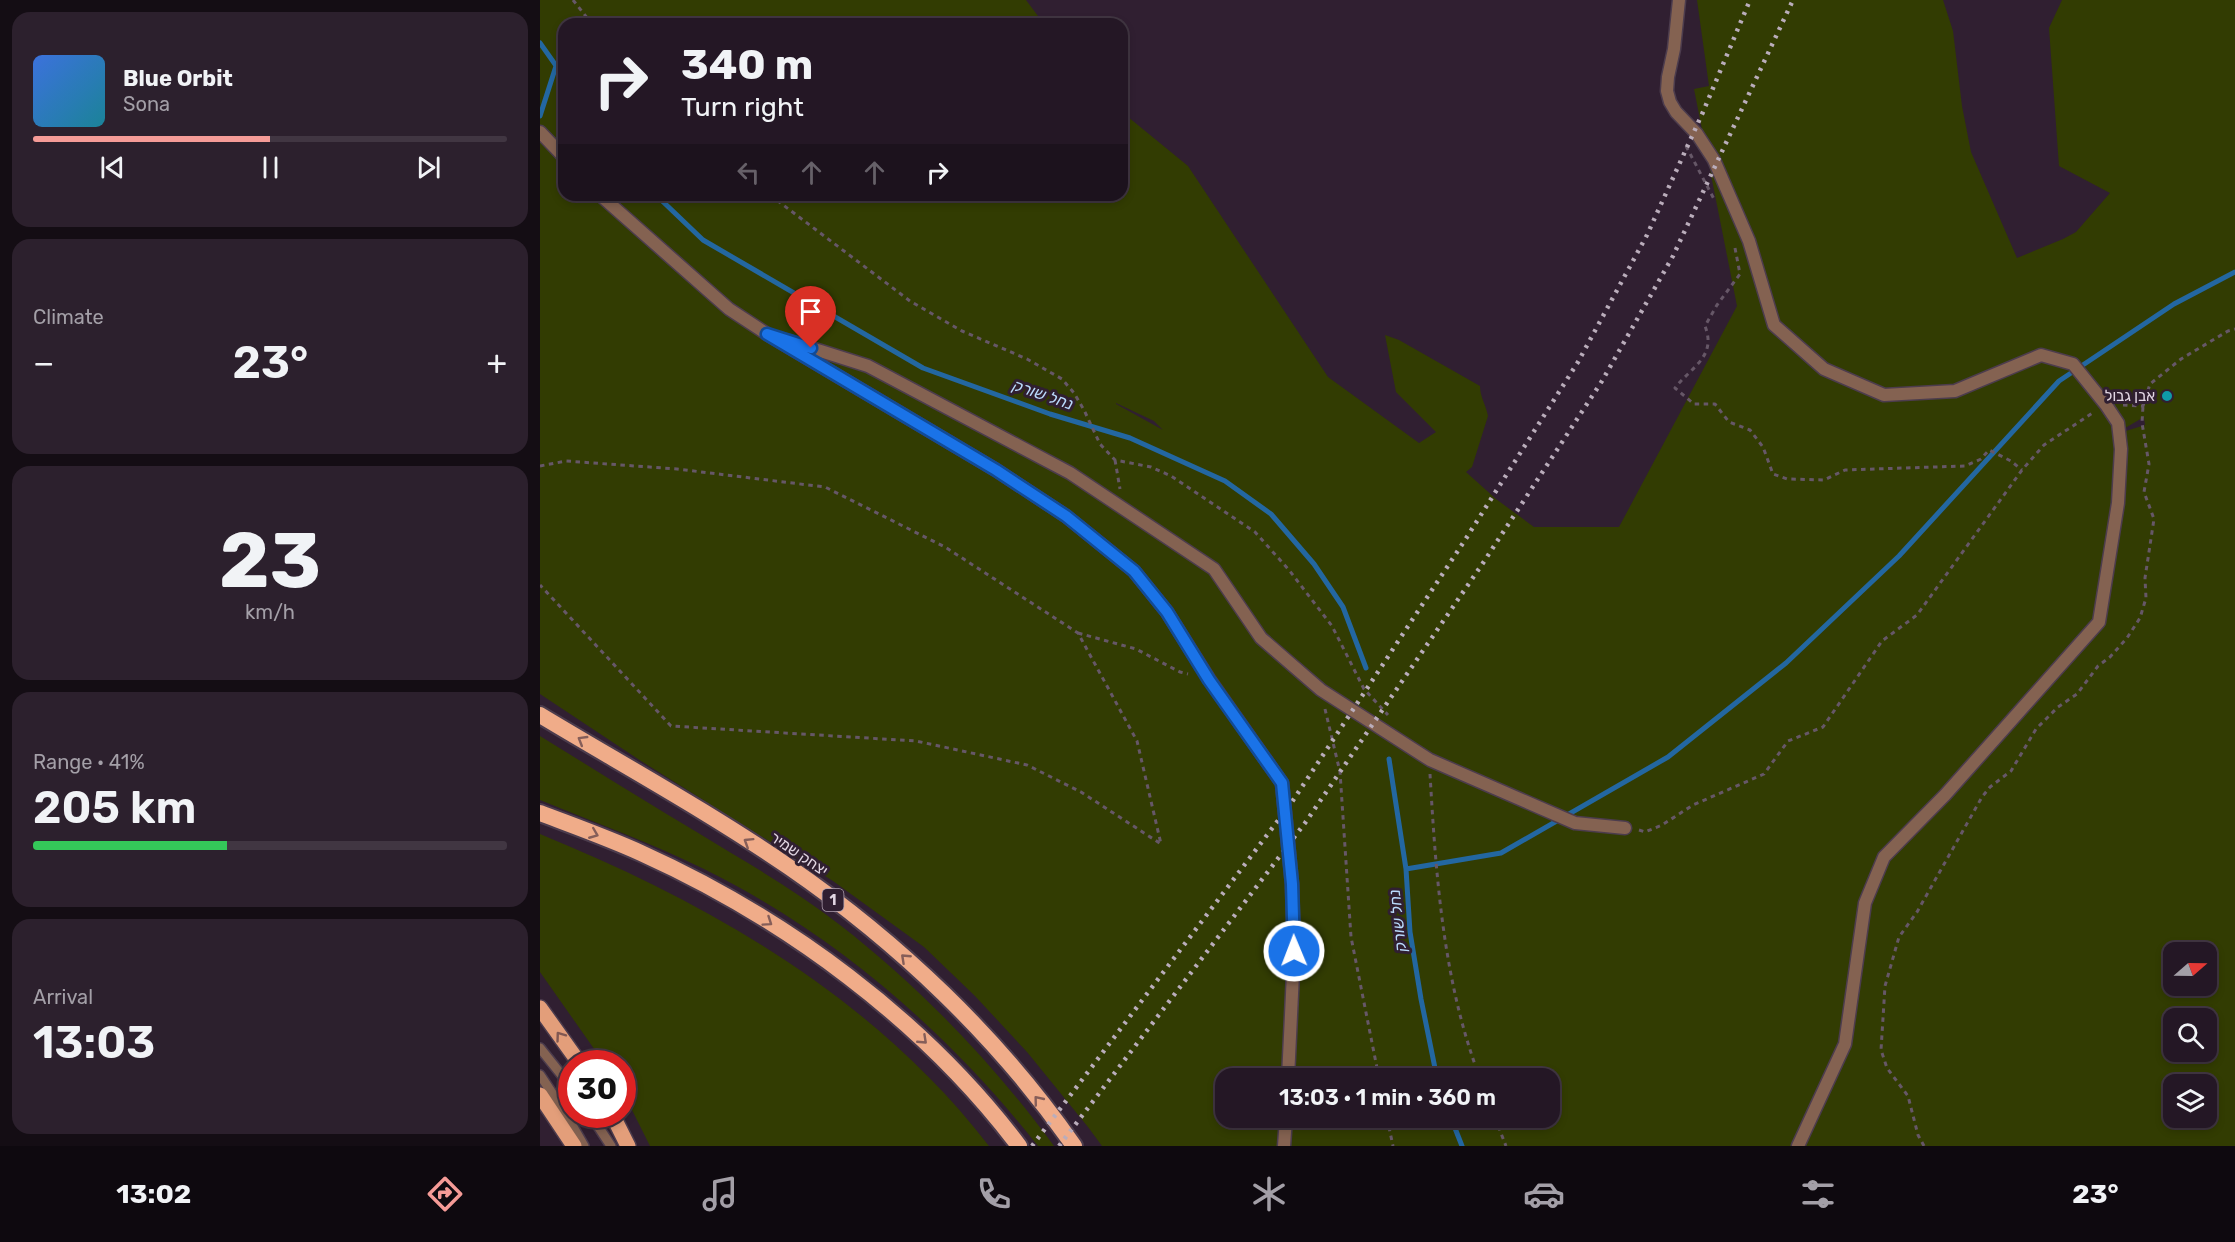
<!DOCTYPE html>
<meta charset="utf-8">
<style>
body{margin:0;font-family:Rubik,Heebo,sans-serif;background:#2c202d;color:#f1f3f6;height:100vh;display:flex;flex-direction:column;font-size:22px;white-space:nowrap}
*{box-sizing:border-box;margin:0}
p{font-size:20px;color:#a39fa7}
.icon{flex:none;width:33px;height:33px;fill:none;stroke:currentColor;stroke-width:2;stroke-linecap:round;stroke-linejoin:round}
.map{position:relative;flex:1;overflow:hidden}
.side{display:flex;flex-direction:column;gap:12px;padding:12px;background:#140d14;width:540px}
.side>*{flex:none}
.banner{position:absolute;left:18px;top:18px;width:570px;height:183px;border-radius:18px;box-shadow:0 3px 9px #0003,0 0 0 2px #413642;background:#241725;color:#f1f3f6;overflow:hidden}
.needle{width:39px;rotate:70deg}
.fabs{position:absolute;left:1623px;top:942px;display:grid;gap:12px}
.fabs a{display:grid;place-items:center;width:54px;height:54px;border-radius:12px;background:#241725;box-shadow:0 3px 9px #0003,0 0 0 2px #413642;font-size:30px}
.speed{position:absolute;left:18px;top:1050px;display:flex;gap:12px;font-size:30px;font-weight:700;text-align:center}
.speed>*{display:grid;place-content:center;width:78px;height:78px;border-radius:50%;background:#241725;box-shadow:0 3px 9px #0003,0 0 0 2px #413642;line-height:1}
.speed .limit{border:9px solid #d22;background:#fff;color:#111}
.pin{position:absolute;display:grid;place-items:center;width:51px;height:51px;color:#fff;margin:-62px -26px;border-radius:50% 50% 50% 0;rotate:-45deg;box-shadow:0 0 6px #0007}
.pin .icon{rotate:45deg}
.me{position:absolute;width:66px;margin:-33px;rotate:359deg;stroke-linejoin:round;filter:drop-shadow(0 0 4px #0008)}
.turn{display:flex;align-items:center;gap:21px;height:126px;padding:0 24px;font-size:27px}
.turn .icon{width:78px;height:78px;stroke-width:2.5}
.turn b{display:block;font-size:42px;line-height:51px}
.lanes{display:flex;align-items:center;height:57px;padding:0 24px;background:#0003;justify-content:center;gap:30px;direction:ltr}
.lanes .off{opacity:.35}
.big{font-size:45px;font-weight:600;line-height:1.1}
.side .card{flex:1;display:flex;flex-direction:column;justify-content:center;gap:9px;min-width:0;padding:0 21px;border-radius:18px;background:#2c202d}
.side .dial{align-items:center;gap:0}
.dial b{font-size:78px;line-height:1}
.song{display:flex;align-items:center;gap:18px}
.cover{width:72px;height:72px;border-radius:9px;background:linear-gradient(135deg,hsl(220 70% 55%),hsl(190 70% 35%))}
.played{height:6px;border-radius:3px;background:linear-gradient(90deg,#f59b97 50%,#413642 50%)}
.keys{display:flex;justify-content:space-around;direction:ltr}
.heat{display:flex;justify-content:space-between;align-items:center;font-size:33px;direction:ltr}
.charge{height:9px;border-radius:4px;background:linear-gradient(90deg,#34c759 41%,#413642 0)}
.trip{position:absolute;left:675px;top:1068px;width:345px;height:60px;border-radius:18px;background:#241725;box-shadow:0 3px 9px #0003,0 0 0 2px #413642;font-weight:600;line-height:60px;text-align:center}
.tabs{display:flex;height:96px;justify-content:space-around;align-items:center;background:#0e090f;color:#a39fa7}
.tabs .icon{width:42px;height:42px}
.tabs .active{color:#f59b97}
.tabs b{font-size:27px;color:#f1f3f6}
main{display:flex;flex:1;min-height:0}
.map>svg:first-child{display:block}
.green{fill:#323c02;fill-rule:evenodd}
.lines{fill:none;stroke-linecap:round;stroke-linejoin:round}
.stream{stroke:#2367a1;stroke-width:5}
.service-casing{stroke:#4c3c4d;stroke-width:12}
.minor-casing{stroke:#4c3c4d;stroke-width:15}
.primary-casing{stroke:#4c3c4d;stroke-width:18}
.trunk-casing{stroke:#4c3c4d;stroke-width:20}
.path{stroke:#665767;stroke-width:3;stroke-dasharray:4.5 4.5;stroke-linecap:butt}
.service{stroke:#846251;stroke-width:9}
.minor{stroke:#846251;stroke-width:12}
.primary{stroke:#e39e7a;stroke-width:15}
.trunk{stroke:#f0ac89;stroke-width:16}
.rail{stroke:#baadbb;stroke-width:4.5;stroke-dasharray:3 6;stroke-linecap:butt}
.oneway{stroke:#865e59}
.oneway2{stroke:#815852}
.route-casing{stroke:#114b97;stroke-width:15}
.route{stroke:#1a73e8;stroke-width:10}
.culture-dot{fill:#0f9aa8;stroke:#301f31;stroke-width:2}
.labels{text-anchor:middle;stroke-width:6;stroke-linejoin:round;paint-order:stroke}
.shield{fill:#301f31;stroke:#ad9fae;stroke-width:1.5}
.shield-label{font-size:14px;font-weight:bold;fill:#e2d6e3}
.poi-label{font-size:15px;fill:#e2d6e3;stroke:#301f31;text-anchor:end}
.street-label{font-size:15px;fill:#e2d6e3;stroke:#301f31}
.water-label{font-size:16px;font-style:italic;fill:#b9dafb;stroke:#301f31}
</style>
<main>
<section class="side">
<div class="card">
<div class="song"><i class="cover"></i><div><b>Blue Orbit</b><p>Sona</p></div></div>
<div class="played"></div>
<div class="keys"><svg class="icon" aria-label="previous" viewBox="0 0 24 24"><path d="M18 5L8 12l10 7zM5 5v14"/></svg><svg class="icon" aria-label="pause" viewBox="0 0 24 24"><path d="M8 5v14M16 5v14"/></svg><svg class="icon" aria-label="next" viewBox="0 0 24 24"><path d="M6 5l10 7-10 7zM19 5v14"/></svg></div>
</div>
<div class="card"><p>Climate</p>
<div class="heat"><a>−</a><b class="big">23°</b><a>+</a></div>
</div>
<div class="card dial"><b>23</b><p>km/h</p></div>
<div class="card"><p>Range · 41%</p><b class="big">205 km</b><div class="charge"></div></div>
<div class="card"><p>Arrival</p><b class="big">13:03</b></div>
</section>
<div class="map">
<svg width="1695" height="1146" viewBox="0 0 1695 1146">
<rect width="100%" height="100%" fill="#301f31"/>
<path class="green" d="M0,0H486L504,24H24V195H582V112L648,166L788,377L879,443L896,432L856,392L845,335L859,340L940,386C940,397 946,405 948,416L932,467L926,472L956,499L994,527H1079L1197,306L1154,89L1169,86L1157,0H1403L1413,31L1422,106L1431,152L1477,258L1523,239L1536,232L1570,193L1519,166L1509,28L1522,0H1695V1146H562L548,1127L487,1052L435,996L384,947L293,881L101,761L0,694ZM576,403L614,421L623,430L576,404ZM1604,417L1605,425L1573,435ZM1634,952H1666V986H1634ZM1634,1018H1666V1052H1634ZM686,1078H1010V1118H686ZM1634,1084H1666V1118H1634Z
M0,736C52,768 103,800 155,831C204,861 254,889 300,925C381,988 453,1063 514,1146H498C408,1032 294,933 164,869C111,843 54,822 0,800Z
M0,834C171,904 334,997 449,1146H110L83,1092L82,1064L64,1063L0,972Z"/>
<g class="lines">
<path class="stream" d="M0,43L24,77
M0,116L16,66
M116,195L163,240L383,368L510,414L590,438L685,481L731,514L774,564L803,607L826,668
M849,759L866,869L870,932L881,999L897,1078
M866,869L961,853L1128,757L1246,663L1359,556L1519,381L1634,304L1695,272
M911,1118L922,1146"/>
<defs>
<path id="service" d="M0,1048L32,1088
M0,1075L24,1111L44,1146
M50,1114L71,1146"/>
<path id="minor" d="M1139,0L1134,49L1128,77L1127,91L1130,102L1136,112L1157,134L1174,160L1209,241L1234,325L1284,369L1344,395L1415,391L1501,355L1533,364L1566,405L1578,423L1581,449L1578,503L1559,622L1405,795L1344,857L1325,903L1305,1044L1258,1146
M0,132L24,157
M60,195L189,309L227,334L456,470L526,516L594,571L627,612L669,679L742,783L752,884L754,952L748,1078
M249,341L328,366L530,473L674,569L721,638L781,690L890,760L1035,823L1085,828
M744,1146L746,1118"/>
<path id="primary" d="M0,1008L40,1064
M0,1095L34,1146
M72,1114L88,1146"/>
<path id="trunk" d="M0,715C83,765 169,812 249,867C358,942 458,1037 534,1146
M0,813C34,826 68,838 101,853C245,918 384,1020 479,1146"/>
</defs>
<use href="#service" class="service-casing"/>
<use href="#minor" class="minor-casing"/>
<use href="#primary" class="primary-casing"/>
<use href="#trunk" class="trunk-casing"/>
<path class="path" d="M33,0L52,24
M1146,146L1175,201
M230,195L370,301L422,331L487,359L522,379L534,393L544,410L560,444L575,460L611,467L631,476L715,532L749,570L792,626L824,689L848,715
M1195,248L1200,274L1177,305L1165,326C1177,357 1151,367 1135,388L1154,404H1175L1189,422L1210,430L1223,447L1233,474L1247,479L1284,480L1305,470L1425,466L1441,459L1449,450L1471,461L1482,470
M1583,405L1603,406L1610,384L1641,359L1688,331L1695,329
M575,460L580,489
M0,466L26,461L137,469L285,487L405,547L538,633L597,741L621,844L541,792L487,765L376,741L131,726L0,585
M538,633L596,649L640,672L648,674
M785,709L800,772L811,937L839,1078
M890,774C896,876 903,982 940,1078
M1099,830L1105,832L1122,825L1153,805L1224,774L1248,741L1283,727L1342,641L1377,615L1482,470L1504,445L1554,412
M847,1118L853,1146
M955,1118L966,1146
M1384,1146L1378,1135L1368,1096L1347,1068L1341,1050L1345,986L1359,937L1377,912L1442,797L1450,787L1471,771L1496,729L1518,707L1537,694L1558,666L1570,657L1587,638L1600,618L1606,598L1605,578L1614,519L1604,492L1609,464L1602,423L1603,406"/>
<use href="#service" class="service"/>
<use href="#minor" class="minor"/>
<use href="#primary" class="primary"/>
<use href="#trunk" class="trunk"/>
<path class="rail" d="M492,1146L752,802L925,540L1038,362L1107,235L1163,112L1210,0
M519,1146L765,823L943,563L1062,381L1133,256L1253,0"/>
</g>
<defs><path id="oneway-chevron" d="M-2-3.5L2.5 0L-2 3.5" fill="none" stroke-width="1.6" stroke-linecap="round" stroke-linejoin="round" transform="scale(1.5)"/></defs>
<g class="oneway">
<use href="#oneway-chevron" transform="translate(42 740) rotate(-149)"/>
<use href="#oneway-chevron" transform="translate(54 834) rotate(22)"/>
<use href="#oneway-chevron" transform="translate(208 842) rotate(-148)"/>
<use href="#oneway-chevron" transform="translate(228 922) rotate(34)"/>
<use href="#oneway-chevron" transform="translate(365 958) rotate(-137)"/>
<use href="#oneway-chevron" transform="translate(383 1040) rotate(43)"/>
<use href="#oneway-chevron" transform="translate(498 1100) rotate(-129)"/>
</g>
<use class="oneway2" href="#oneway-chevron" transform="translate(20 1036) rotate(-126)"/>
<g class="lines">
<defs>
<path id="route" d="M271,348L227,334L456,470L526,516L594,571L627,612L669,680L742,783L752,884L754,951"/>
</defs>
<use href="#route" class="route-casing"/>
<use href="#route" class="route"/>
</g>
<circle class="culture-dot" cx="1627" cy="396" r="6"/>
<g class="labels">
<rect class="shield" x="282.5" y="889" width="21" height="22" rx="4.5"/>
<g class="shield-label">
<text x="293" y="905">1</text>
</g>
<g class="poi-label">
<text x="1615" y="401">אבן גבול</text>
</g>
<g class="street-label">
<text transform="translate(259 854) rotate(34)" y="5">יצחק שמיר</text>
</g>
<g class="water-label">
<text transform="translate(503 394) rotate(19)" y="6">נחל שורק</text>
<text transform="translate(857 921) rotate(-96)" y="6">נחל שורק</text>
</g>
</g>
</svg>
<div class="fabs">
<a><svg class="needle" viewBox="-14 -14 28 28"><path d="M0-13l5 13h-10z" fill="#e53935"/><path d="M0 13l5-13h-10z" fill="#a39fa7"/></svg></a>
<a><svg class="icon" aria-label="search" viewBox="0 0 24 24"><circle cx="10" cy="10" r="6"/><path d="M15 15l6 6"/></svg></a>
<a><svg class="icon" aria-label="layers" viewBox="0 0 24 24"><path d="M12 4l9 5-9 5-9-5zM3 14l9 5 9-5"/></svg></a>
</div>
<div class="speed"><div class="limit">30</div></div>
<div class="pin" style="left:271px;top:348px;background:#d93025"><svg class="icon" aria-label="arrive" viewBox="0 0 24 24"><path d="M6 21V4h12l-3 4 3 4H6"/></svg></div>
<svg class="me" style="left:754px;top:951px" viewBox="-20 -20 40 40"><circle r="17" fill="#1a73e8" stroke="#fff" stroke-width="3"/><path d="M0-11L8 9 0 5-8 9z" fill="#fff"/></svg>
<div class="trip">13:03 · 1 min · 360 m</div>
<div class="banner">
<div class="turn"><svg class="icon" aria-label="right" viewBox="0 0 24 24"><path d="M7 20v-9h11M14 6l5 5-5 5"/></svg><div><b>340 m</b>Turn right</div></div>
<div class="lanes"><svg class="icon off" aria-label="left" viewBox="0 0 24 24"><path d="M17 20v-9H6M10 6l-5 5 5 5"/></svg><svg class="icon off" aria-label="ahead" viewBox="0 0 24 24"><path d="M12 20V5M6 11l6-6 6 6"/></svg><svg class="icon off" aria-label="ahead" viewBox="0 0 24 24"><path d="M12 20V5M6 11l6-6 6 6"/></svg><svg class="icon" aria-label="right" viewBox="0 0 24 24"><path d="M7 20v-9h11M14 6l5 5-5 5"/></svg></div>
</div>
</div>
</main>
<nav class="tabs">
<b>13:02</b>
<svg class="icon active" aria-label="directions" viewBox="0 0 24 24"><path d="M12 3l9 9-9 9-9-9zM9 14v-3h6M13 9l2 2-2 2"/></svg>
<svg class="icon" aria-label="music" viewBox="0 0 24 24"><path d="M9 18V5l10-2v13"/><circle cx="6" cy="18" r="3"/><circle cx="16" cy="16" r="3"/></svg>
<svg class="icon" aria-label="phone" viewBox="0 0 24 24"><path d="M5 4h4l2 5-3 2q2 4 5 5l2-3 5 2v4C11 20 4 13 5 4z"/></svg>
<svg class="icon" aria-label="climate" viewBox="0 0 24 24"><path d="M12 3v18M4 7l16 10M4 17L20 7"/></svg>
<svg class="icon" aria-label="car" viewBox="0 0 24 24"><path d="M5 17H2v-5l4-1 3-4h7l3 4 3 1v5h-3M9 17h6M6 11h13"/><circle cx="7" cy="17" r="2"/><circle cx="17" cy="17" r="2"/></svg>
<svg class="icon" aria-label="filters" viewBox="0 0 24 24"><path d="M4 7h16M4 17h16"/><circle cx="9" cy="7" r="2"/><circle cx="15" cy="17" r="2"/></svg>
<b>23°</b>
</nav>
